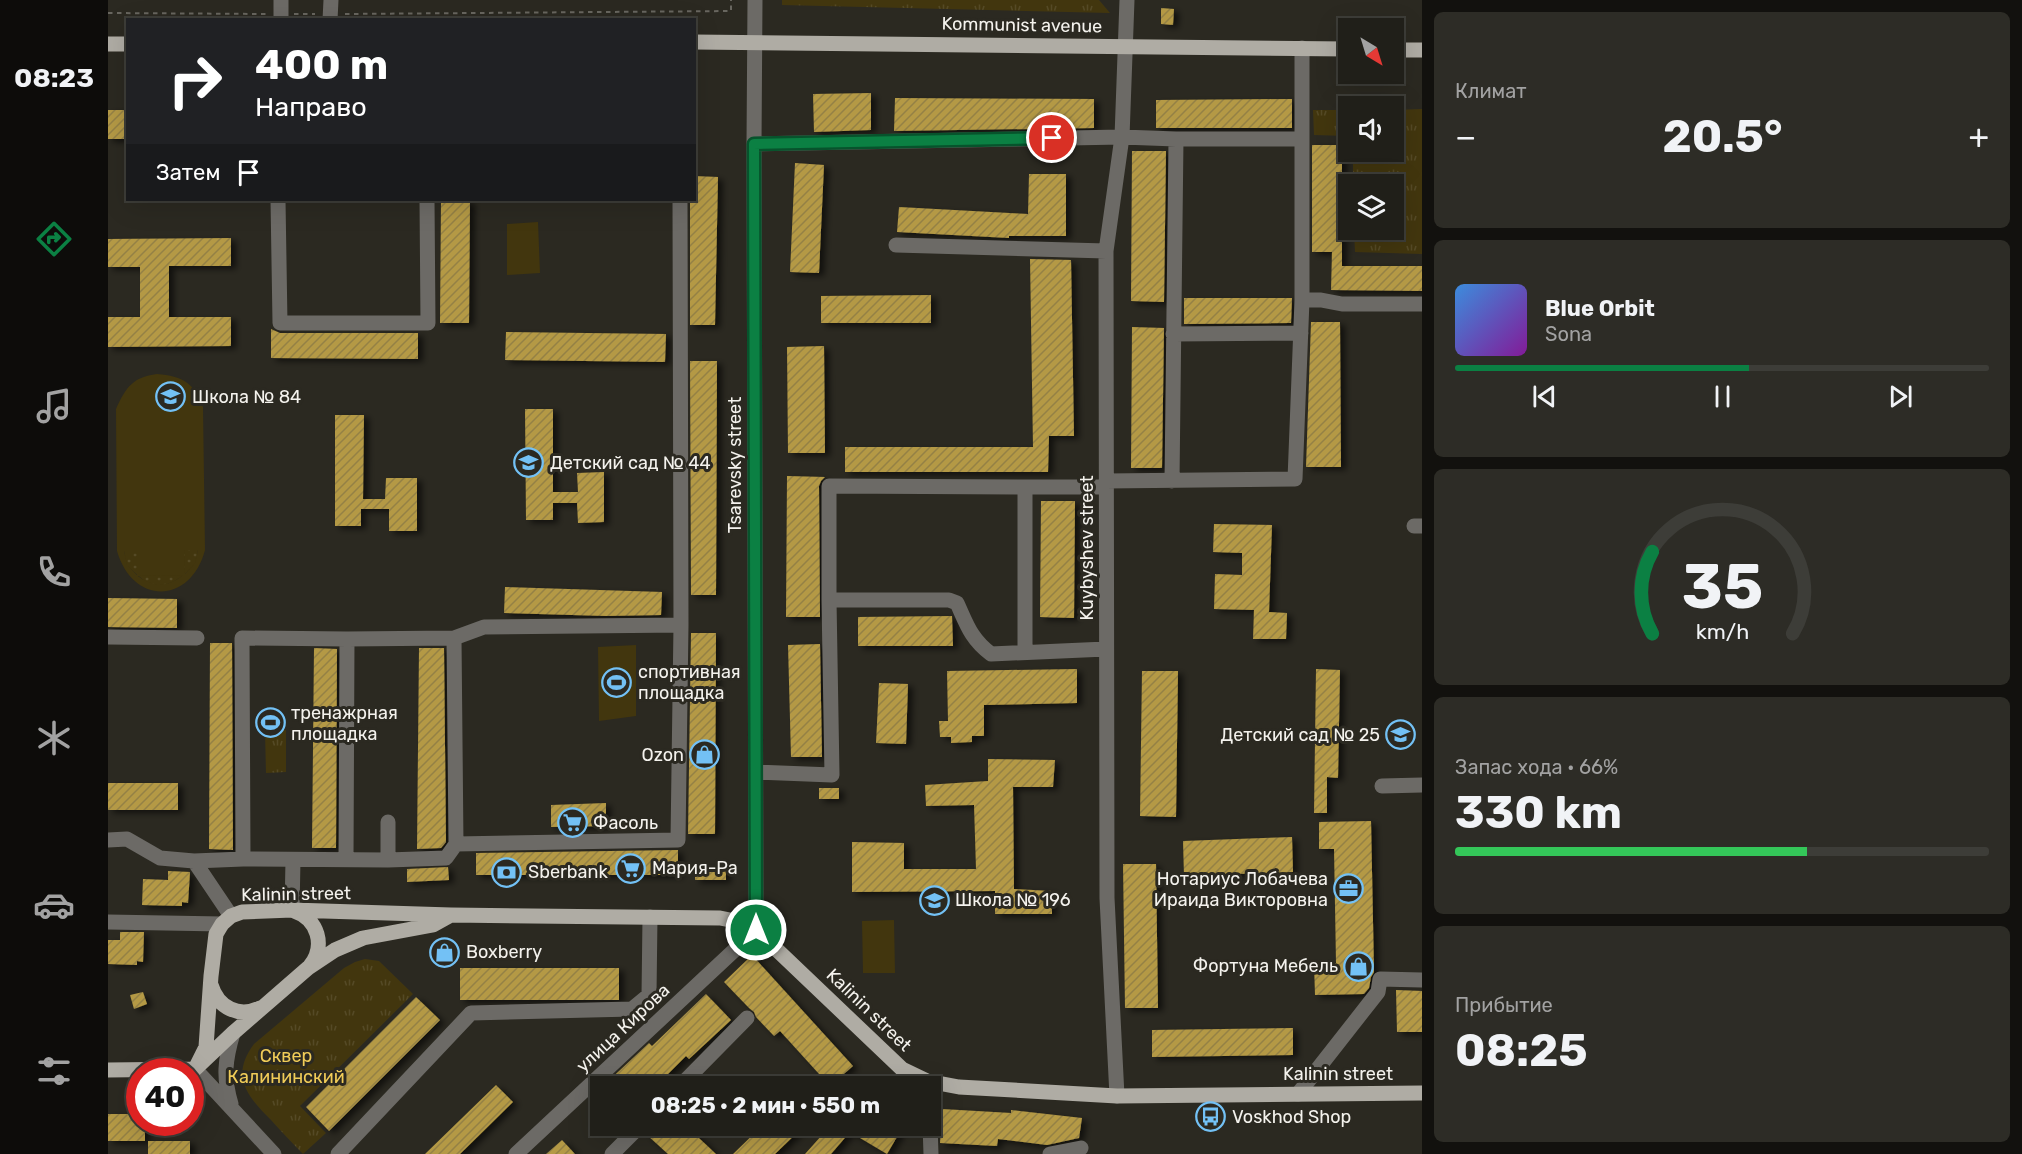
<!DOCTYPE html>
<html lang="ru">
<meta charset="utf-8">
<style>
body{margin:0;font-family:Rubik,sans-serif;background:#2d2c26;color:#f1f3f6;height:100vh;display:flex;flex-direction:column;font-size:22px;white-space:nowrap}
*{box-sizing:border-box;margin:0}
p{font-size:20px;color:#a2a2a2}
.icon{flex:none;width:33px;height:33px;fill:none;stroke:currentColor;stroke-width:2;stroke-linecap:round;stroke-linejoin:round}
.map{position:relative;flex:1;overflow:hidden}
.panel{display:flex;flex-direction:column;gap:12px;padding:12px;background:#12110e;width:600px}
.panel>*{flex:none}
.hud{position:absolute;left:18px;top:18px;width:570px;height:183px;border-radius:0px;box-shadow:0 6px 24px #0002,0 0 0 2px #3d3d38;background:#202124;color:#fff;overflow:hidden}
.needle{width:39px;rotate:142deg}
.controls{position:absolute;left:1230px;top:18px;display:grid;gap:12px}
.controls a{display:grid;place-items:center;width:66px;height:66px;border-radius:0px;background:#201f19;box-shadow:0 6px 24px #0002,0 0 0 2px #3d3d38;font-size:30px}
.speed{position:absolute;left:18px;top:1058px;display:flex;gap:12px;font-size:30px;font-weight:700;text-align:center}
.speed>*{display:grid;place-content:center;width:78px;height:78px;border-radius:50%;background:#201f19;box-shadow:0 6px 24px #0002,0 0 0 2px #3d3d38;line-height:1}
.speed .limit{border:9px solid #d22;background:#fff;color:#111}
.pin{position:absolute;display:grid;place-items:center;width:51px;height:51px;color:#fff;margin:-26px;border:3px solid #fff;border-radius:50%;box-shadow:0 2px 6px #0007}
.me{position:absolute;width:66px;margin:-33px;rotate:0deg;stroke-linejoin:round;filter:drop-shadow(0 0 4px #0008)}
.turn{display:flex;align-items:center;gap:21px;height:126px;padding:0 30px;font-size:27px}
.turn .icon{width:78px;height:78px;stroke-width:2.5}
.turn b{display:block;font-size:42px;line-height:51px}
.then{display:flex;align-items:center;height:57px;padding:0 30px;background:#0003;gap:12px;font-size:22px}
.big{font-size:45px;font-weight:700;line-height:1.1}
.panel .tile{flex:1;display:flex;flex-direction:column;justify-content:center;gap:9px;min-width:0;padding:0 21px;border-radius:9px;background:#2d2c26}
.panel .dial{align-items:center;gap:0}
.dial svg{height:156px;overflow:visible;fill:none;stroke:#3d3d38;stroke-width:7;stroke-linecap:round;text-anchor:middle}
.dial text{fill:#f1f3f6;stroke:none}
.song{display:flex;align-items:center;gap:18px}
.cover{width:72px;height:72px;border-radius:9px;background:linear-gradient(135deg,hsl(210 70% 55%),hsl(290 70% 35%))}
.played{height:6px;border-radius:3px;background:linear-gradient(90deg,#0b8043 55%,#3d3d38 55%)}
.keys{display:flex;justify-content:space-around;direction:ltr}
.heat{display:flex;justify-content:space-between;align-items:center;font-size:33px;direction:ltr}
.charge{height:9px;border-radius:4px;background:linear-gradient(90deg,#34c759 66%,#3d3d38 0)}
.trip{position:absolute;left:482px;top:1076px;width:351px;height:60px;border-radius:0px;background:#201f19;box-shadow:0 6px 24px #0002,0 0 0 2px #3d3d38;font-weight:700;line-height:60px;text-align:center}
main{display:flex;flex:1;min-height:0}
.tabs{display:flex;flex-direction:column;width:108px;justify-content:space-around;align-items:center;background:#0d0c0a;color:#a2a2a2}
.tabs .icon{width:42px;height:42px}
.tabs .current{color:#0b8043}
.tabs b{font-size:27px;color:#f1f3f6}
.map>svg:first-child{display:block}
.grass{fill:url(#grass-dots)}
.park{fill:url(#park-tufts)}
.garden{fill:#42360e;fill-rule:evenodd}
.building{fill:url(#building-hatch);filter:url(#shadow)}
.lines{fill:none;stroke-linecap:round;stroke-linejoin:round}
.path{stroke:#68665f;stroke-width:2;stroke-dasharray:4.5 4.5;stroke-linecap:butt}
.minor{stroke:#6c6a66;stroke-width:15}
.major{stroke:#afaca4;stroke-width:15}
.route-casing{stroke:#07532c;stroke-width:15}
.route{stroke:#0b8043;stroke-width:10}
.labels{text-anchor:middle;stroke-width:6;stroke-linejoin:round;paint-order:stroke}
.street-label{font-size:18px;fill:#f4f2ed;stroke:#2b2921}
.poi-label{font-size:18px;fill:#f4f2ed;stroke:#2b2921;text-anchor:start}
.park-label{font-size:18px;fill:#f0cc58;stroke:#2b2921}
</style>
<main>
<nav class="tabs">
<b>08:23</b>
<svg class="icon current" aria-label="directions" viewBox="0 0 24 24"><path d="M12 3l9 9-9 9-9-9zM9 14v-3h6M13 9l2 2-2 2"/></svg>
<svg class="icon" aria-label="music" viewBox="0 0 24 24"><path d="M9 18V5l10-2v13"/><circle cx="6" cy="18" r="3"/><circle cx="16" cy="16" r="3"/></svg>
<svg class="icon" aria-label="phone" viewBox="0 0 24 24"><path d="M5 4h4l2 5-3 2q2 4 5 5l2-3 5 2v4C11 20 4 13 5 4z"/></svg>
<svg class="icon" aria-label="climate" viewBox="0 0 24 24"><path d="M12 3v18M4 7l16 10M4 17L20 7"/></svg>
<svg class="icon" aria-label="car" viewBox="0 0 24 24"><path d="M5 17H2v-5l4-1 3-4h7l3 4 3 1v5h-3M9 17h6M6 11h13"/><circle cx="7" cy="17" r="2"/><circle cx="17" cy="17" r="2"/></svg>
<svg class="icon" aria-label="filters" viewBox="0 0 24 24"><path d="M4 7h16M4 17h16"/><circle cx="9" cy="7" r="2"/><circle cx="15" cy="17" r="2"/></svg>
</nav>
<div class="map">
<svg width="1314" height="1154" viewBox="0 0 1314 1154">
<defs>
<pattern id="grass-dots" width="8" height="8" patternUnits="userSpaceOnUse" patternTransform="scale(1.5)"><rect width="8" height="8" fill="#42360e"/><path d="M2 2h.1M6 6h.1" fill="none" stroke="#554a26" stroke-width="1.8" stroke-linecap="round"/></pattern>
<pattern id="park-tufts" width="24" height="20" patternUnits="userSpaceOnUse" patternTransform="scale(1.5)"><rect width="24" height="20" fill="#42360e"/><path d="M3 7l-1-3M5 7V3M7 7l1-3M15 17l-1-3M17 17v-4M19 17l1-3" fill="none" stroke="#554a26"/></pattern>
<pattern id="building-hatch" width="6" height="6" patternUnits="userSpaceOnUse" patternTransform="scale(1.5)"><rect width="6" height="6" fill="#b49944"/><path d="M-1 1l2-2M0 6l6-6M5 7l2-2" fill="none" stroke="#948145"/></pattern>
<filter id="shadow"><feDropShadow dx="5" dy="3" stdDeviation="3" flood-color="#0009"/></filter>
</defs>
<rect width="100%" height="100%" fill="#2b2921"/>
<path class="grass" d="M50,380C69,381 80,391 88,408H72L71,387L28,408L14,409L28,387Z
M76,550H90L88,563L76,575L65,582L54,586L40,584L18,565L16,551H29L30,575Z"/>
<path class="park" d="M674,0H991L1002,13L674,5Z
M1314,109V254L1247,252L1246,230H1286V184H1245V152H1286V110Z
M1205,110H1240V136L1206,135Z
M178,730V772L158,773L157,731Z
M257,959L271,961L305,994L192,1106L218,1133L195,1154C184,1143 173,1131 163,1120C139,1096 122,1076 146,1044L236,968L247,962Z"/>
<path class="garden" d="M430,222L432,273L399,275V224Z
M49,374C75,376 86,383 95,407L97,550C83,604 25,606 9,551L8,409C18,387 25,377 49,374ZM76,550H90L87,563L77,574ZM16,551H29V575L19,565ZM75,575C61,587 45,588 30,576Z
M528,645V716L491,721L490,647Z
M786,920L787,973H755L754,921Z"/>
<path class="building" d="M1053,8L1066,9L1065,25L1053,24Z
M763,93V130L706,132L705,94Z
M787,98L986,99V128L786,131Z
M1184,99V128H1048V100Z
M0,110H20V139H0Z
M1204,145H1234V266H1314V291L1223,290L1224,252H1204Z
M1024,151H1058L1056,302L1023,301Z
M687,163L716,165L711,273L682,272Z
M921,174H958V236H901V238L789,232L791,207L920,214Z
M586,176L610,177L607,325H582V200H586Z
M333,200H362L361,323H332Z
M123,238V266H61V317H123V346L0,347V317H32V267H0V239Z
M922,259L963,260L966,436H941L940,472H737V447H925Z
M823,295V323H713V296Z
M1076,298H1184L1183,323L1076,324Z
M1203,322H1232L1233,467H1198Z
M1024,327L1056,328L1054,468H1023Z
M163,329L172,333H310V359L163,358Z
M398,332L558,334L557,362L397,360Z
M716,346L717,453H680L679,347Z
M582,361H609L608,595H583Z
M417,409H445V492H470L469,473L496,472V522L470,523L469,503H445V520H418Z
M227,415H256L255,499H277L278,478H309V531H281V509H253V526H227Z
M679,476L717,477L713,481L711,486L712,617H678Z
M933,501H967L966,618L932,617Z
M1106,524L1164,525L1161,612L1179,613L1178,639H1145L1146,610L1106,609L1107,574L1134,575V553L1105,552Z
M397,587L554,592L553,615L498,616L396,613Z
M0,598L69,599V628L0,627Z
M844,616L845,646H750V617Z
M583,633H608L607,834H580Z
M102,643H124L125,850L101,849Z
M712,644L714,757H683L680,645Z
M206,648L229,649L228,848H204Z
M311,648H336L338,842L333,848L309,849Z
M969,669V703L876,705V736H864V742L843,743V737H832L831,721H840L839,671Z
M1208,669L1232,670L1230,778L1219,777V813H1206Z
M1034,671H1070L1068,817L1032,816Z
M771,683L800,684L798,744L768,743Z
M880,759L947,760L945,787H905L906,889L944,891V914H887V891L744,892V842L796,843V869H868L866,805L818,806L817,785L880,781Z
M0,783H70V810H0Z
M711,788H731V799H711Z
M498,803V826L443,827V805Z
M1263,821L1266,972L1263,977L1261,988L1256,994L1207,995L1206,964L1228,963L1226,849H1211V822Z
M1184,837L1185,872L1076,876L1075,841Z
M570,850V875H368V853Z
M1015,864H1048L1050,1008H1017Z
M587,866H618V880H587Z
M340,867L341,880L299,882V869Z
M60,871L82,872L80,903L74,902V906L34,905L35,879L60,880Z
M12,932H36L35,962L29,961V965L0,964V940H12Z
M644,955L745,1066L722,1086L672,1031L666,1036L648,1017L646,1012L641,1008L616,982Z
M352,968H511V1000H352Z
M1288,990L1314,991V1032H1289Z
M35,992L39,1004L26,1009L22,995Z
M598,994L623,1020L581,1059L578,1056L548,1086H495L541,1043L544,1046Z
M308,997L332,1020L221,1131L198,1107Z
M1185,1028V1055L1044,1057V1030Z
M388,1085L405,1102L352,1154H317Z
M834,1109L903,1113V1110L974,1118L971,1138L939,1145L890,1139L889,1146L832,1143Z
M0,1114H32V1122H37V1141H0Z
M543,1125H577L608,1154H560L538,1134Z
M655,1125H697L667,1154H625Z
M723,1125H796L779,1154L742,1132L723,1154H697Z
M454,1140L467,1154H438Z
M40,1141H82V1154H40Z"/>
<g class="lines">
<path class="path" d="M0,13L159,14
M186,14H207
M237,14L623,11V0"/>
<path class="minor" d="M173,20V0
M222,20L223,0
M1194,48V300H1213L1234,304H1314
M646,144L1014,137L1068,139H1193
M170,200L172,323H320L319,200
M788,245L998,251
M1065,334L1193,333
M998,481L1187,479L1194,300
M1064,481L1068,139
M1306,526H1314
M721,600V486L917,487
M0,637L89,638
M239,639L134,638L135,859L280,860
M917,652V487H998
M648,772L724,775L721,600H841L849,603C859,625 863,639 883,654L998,649
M1274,786L1314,785
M280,822V860L338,858L348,844L570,840L573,625L572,200
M0,840L19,839L52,858L86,861L123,916
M348,844L346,638L376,627L573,625
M238,860L239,639L346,638
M86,861L135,859
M184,910L185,860
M0,922L114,924
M87,1069L166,1154
M572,1086L639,1018
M1190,1094L1270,992L1272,979L1314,980
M1009,1096L999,898L998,251L1014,137L1019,0
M123,1104C115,1077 117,1060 125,1033
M822,1125L823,1154
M230,1154L363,1013L524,1009L541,995L542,917
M408,1154L648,930L646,144L647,0
M504,1154L533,1125
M942,1154L973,1148"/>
<path class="major" d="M586,42L1240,49
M0,44H20
M1286,50H1314
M186,911C210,919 218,946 202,966
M103,985C110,1008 131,1018 152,1008
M87,1069L98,1047L103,976L108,934L114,924L123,916L134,912L184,910L343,915L612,918L632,922L648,930L794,1069L819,1081L851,1087L1009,1096L1314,1093
M0,1070L87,1069L125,1033L200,968L227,950L255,938L325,925L343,915"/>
</g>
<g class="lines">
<defs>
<path id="route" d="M648,930L646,144L944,138"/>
</defs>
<use href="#route" class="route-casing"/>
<use href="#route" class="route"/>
</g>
<defs>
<symbol id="school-ring" viewBox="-11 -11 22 22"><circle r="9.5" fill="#2b2921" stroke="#73c1f5" stroke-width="1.5"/><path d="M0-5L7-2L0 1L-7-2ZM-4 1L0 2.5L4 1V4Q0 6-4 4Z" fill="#73c1f5"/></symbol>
<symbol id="stadium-ring" viewBox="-11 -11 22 22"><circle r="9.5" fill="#2b2921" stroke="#73c1f5" stroke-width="1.5"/><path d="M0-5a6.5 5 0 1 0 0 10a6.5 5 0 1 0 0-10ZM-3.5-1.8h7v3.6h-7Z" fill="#73c1f5"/></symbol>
<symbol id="shop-ring" viewBox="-11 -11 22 22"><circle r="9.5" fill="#2b2921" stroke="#73c1f5" stroke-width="1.5"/><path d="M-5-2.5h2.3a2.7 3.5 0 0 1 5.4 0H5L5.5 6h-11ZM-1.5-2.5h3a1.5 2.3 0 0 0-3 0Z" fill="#73c1f5"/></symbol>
<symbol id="supermarket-ring" viewBox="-11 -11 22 22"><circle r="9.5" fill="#2b2921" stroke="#73c1f5" stroke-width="1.5"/><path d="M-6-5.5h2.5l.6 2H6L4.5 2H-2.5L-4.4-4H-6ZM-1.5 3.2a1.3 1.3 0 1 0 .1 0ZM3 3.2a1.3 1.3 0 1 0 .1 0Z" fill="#73c1f5"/></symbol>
<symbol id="bank-ring" viewBox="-11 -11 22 22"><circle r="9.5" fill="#2b2921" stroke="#73c1f5" stroke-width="1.5"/><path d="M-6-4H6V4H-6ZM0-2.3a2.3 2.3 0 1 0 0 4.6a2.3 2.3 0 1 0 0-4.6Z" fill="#73c1f5"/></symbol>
<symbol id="office-ring" viewBox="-11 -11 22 22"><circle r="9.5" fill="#2b2921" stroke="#73c1f5" stroke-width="1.5"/><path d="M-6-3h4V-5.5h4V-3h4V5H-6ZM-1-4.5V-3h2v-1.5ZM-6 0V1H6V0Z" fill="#73c1f5"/></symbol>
<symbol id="bus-ring" viewBox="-11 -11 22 22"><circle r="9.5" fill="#2b2921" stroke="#73c1f5" stroke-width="1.5"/><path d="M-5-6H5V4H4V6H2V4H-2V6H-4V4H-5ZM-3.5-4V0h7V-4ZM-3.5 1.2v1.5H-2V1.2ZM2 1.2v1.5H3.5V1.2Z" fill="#73c1f5"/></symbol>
</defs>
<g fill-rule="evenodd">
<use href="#school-ring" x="46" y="380" width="33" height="33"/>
<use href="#school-ring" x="404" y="446" width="33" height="33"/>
<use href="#stadium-ring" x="492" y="666" width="33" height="33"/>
<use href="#stadium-ring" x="146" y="706" width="33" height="33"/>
<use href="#school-ring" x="1276" y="718" width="33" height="33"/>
<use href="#shop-ring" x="580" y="738" width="33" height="33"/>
<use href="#supermarket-ring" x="448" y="806" width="33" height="33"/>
<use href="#supermarket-ring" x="506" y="852" width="33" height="33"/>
<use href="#bank-ring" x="382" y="856" width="33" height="33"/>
<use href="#office-ring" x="1224" y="872" width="33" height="33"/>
<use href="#school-ring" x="810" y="884" width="33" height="33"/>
<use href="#shop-ring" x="320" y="936" width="33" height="33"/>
<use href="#shop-ring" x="1234" y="950" width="33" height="33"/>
<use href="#bus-ring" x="1086" y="1100" width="33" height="33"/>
</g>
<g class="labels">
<g class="street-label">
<text transform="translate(914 25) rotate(1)" y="6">Kommunist avenue</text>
<text transform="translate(627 465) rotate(-90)" y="6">Tsarevsky street</text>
<text transform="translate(979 548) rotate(-90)" y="6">Kuybyshev street</text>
<text transform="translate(188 894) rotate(-1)" y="6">Kalinin street</text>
<text transform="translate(761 1010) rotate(44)" y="6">Kalinin street</text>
<text transform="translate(515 1028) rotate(-43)" y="6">улица Кирова</text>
<text x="1230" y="1080">Kalinin street</text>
</g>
<g class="poi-label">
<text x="84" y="403">Школа № 84</text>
<text x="442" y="469">Детский сад № 44</text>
<text x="530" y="678">спортивная<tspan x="530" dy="21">площадка</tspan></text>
<text x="183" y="719">тренажрная<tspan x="183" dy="21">площадка</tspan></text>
<text x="1272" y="741" text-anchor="end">Детский сад № 25</text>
<text x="576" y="761" text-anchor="end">Ozon</text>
<text x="485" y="829">Фасоль</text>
<text x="544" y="874">Мария-Ра</text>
<text x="420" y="878">Sberbank</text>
<text x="1220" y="885" text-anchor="end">Нотариус Лобачева<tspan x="1220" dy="21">Ираида Викторовна</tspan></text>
<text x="847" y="906">Школа № 196</text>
<text x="358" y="958">Boxberry</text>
<text x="1230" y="972" text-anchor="end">Фортуна Мебель</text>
<text x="1124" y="1123">Voskhod Shop</text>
</g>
<g class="park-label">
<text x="178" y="1062">Сквер<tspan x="178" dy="21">Калининский</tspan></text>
</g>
</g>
</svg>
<div class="controls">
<a><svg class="needle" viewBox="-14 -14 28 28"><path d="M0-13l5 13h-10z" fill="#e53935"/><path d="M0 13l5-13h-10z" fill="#a2a2a2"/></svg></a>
<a><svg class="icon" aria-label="sound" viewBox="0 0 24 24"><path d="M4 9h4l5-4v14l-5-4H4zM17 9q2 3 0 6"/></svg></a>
<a><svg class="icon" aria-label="layers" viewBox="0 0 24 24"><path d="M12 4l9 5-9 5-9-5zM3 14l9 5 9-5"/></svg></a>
</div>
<div class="speed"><div class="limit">40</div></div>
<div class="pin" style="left:944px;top:138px;background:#d93025"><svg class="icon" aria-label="arrive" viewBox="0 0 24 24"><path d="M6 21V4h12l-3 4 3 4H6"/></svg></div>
<svg class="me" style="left:648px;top:930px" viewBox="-20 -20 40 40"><circle r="17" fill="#0b8043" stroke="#fff" stroke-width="3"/><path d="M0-11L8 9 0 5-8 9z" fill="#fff"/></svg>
<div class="trip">08:25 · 2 мин · 550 m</div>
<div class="hud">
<div class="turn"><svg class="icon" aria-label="right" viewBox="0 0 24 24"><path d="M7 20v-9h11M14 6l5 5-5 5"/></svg><div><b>400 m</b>Направо</div></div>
<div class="then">Затем<svg class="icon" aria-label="arrive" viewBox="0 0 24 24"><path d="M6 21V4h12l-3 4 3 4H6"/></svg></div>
</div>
</div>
<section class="panel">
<div class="tile"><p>Климат</p>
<div class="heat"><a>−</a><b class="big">20.5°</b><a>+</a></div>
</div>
<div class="tile">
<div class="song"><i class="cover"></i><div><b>Blue Orbit</b><p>Sona</p></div></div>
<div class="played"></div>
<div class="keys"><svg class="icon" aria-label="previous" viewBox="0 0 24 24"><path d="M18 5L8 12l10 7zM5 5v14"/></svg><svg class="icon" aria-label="pause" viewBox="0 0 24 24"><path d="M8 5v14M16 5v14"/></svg><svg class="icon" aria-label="next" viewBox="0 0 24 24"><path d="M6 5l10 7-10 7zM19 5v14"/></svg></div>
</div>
<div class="tile dial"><svg viewBox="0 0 100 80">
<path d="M14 69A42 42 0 1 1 86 69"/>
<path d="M14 69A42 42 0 0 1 14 27" stroke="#0b8043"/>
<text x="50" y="56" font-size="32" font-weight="700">35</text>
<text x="50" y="72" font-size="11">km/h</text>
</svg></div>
<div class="tile"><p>Запас хода · 66%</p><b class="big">330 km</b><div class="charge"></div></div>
<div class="tile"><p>Прибытие</p><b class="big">08:25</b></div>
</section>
</main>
